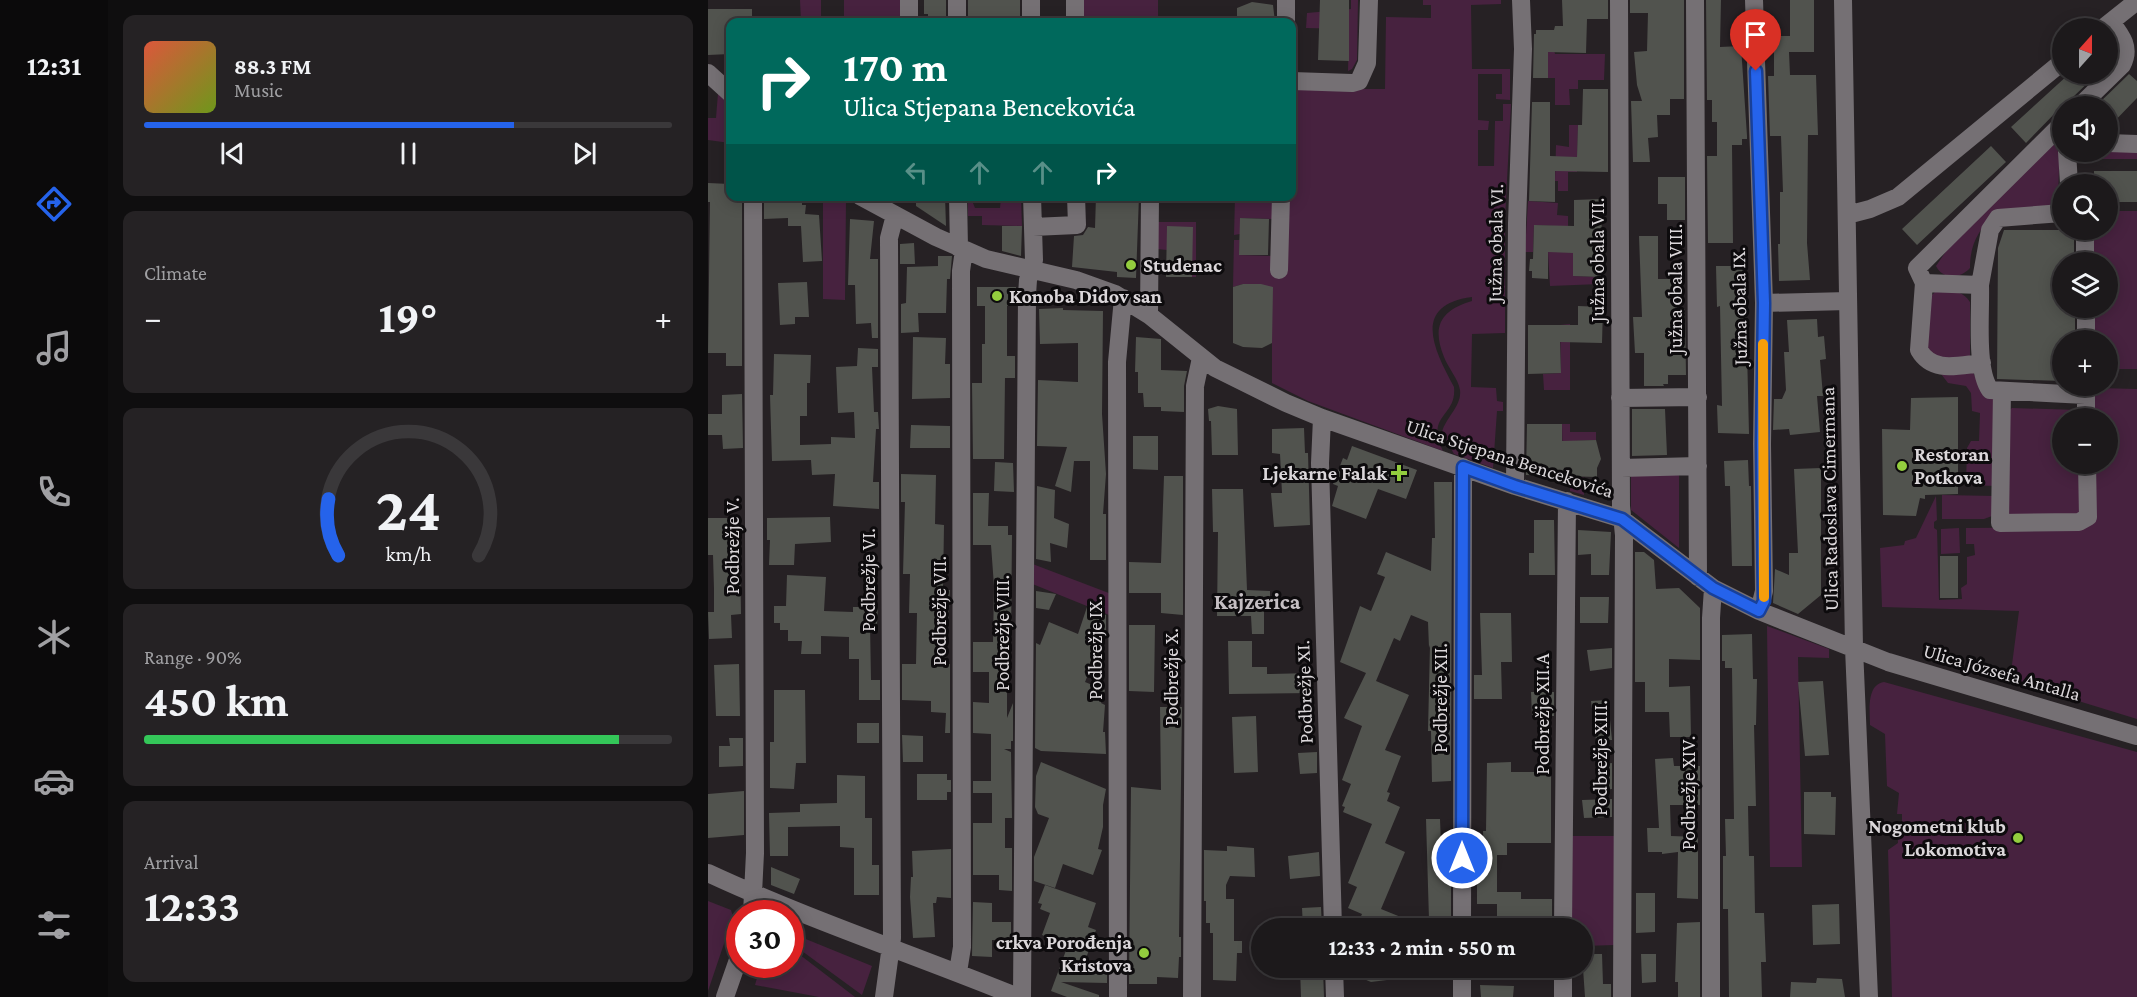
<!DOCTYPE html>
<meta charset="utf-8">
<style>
body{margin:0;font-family:"Crimson Pro",serif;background:#252224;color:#f1f3f6;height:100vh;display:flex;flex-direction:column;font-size:22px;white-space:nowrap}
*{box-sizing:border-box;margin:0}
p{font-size:20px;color:#a0a0a3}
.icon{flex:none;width:33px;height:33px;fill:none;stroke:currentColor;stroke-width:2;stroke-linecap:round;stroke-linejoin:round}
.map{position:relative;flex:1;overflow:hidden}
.details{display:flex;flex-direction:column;gap:15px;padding:15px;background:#0f0e0f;width:600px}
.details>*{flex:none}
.guide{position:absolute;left:18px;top:18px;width:570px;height:183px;border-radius:12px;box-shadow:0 3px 15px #0003,0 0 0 2px #3a383a;background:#00695c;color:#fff;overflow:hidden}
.needle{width:39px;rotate:21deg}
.tools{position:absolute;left:1344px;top:18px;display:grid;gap:12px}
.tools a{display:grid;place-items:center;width:66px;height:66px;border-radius:50%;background:#1c191b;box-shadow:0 3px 15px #0003,0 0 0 2px #3a383a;font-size:30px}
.speed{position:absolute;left:18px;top:900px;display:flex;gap:12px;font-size:30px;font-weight:700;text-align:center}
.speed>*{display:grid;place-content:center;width:78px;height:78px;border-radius:50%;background:#1c191b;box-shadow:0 3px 15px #0003,0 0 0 2px #3a383a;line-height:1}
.speed .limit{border:9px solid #d22;background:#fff;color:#111}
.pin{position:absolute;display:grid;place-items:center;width:51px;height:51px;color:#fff;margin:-62px -26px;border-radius:50% 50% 50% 0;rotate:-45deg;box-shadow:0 0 6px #0007}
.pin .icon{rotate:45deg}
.me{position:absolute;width:66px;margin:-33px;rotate:0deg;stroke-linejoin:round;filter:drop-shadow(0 0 4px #0008)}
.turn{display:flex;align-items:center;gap:21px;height:126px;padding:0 18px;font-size:27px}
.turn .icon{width:78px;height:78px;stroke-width:2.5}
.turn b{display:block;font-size:42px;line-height:51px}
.lanes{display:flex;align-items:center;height:57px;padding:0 18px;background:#0003;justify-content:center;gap:30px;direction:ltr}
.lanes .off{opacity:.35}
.big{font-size:45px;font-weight:700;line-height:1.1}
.details .card{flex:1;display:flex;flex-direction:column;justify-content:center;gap:9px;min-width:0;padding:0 21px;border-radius:12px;background:#252224}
.details .dial{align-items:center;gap:0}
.dial svg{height:156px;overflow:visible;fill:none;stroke:#3a383a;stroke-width:7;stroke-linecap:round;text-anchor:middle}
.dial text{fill:#f1f3f6;stroke:none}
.song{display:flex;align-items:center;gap:18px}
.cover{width:72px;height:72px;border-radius:9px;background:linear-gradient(135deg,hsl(10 70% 55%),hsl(80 70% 35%))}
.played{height:6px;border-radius:3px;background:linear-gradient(90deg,#2563eb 70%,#3a383a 70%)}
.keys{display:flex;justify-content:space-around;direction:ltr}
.heat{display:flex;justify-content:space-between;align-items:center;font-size:33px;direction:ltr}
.charge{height:9px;border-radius:4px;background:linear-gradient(90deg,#34c759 90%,#3a383a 0)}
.trip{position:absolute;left:543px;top:918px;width:342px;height:60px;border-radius:30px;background:#1c191b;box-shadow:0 3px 15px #0003,0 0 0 2px #3a383a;font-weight:700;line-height:60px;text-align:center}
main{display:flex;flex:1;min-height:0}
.dock{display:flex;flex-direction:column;width:108px;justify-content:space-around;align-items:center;background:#0b0a0b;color:#a0a0a3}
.dock .icon{width:42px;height:42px}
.dock .on{color:#2563eb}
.dock b{font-size:27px;color:#f1f3f6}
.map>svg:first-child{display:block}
.green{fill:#47223f}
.building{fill:#51534e}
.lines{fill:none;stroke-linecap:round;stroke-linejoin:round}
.minor{stroke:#757074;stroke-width:18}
.route-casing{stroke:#184099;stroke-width:15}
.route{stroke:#2563eb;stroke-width:10}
.slow{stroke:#f59e0b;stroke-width:10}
.poi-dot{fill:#93cd3e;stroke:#0d0b0d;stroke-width:2}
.labels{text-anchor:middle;stroke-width:6;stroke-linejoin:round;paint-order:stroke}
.street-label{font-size:20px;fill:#dbd7da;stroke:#0d0b0d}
.poi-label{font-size:20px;font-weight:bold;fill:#dbd7da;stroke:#0d0b0d;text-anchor:start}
.quarter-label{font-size:22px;font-weight:bold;fill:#c5bfc3;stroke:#0d0b0d}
</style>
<main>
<nav class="dock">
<b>12:31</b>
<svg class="icon on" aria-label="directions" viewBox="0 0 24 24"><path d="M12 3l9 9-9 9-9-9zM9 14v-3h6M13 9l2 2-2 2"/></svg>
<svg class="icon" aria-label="music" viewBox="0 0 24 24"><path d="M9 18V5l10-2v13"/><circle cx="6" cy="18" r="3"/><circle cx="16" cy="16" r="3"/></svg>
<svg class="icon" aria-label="phone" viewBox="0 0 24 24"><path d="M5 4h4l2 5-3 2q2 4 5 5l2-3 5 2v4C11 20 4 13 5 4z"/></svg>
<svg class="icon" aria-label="climate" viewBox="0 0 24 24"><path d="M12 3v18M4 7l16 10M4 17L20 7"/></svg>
<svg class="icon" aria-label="car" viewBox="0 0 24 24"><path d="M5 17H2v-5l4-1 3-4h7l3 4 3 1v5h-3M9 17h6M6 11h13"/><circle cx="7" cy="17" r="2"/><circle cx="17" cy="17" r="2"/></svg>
<svg class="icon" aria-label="filters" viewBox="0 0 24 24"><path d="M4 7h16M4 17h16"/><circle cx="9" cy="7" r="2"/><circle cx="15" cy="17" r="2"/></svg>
</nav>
<section class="details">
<div class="card">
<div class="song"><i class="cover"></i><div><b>88.3 FM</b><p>Music</p></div></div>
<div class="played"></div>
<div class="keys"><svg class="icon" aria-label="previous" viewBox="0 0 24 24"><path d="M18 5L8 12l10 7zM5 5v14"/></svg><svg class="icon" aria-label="pause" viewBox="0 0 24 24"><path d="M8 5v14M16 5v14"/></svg><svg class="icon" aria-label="next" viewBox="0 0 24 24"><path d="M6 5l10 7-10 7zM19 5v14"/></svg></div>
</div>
<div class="card"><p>Climate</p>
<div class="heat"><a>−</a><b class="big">19°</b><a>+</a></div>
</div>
<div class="card dial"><svg viewBox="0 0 100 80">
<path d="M14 69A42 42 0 1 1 86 69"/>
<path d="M14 69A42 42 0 0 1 9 40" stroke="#2563eb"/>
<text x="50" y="56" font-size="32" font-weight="700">24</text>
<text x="50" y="72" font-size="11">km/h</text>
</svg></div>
<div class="card"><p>Range · 90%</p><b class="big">450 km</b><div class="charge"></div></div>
<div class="card"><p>Arrival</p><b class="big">12:33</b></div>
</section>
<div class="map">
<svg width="1429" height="997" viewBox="0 0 1429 997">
<rect width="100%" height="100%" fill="#262124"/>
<path class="green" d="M92,0H113V22H93Z
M136,0H196V22H136Z
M374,0H450V22H374Z
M643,0H650L649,60L644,69L640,71L641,29L598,28L599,13L643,9Z
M715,0H793V4L763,5L764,69H802V100L788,99V94H794V74H770V120L781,121L780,130H770V166H786L787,121H795V104H803L797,219V333L764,334L763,387L788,388L789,401L795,402V411H789L785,468L746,454L734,432C738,417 754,406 752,390C750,378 740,368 736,357C723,325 734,310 764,301V297C703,305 726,350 746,387C749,417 717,414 735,451L600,401L564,383V343L535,284L525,287L526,240H532L531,255L566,256L575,197L584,196L585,89H677L678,17L723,18V5H715Z
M840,50H846L847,54H897L896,80H870V89H861L862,105H847V78H840Z
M10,93L22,106V143L0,140V118H8Z
M861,125H870L869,172H860V191H850V181H847L848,145L861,147Z
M1352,132L1350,203L1347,206L1287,210C1272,231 1262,241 1262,268C1252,279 1235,280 1228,266L1243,244Z
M1375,152H1429V159H1372Z
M115,197H128L138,201L137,300L115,299Z
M285,197H313L314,226L274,225V216H260V200L265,203L267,208H292L293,198Z
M527,197H564V219L532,218V234L526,235Z
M820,201L850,203L849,215L860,216V231L865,247V276L893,277L892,284L842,286L840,252H847V226L826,225L825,252H817Z
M1400,211H1429V369H1400V340H1385V308H1400V262H1385L1386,230H1400Z
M450,222H488V277H484L459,250L449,249Z
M1228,291C1242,291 1254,289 1262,302V358L1230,362L1219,347L1220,299Z
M862,324V390H836L835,374L853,373L852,325Z
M1265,372L1276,397L1289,398L1288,486L1258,485L1259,448L1263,441H1271L1272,413L1264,411L1263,393L1258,386L1240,383L1233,374Z
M1390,388L1429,389V719L1302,680L1311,611L1174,607L1172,548L1196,545L1197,541L1208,538L1228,496L1229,520L1226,522V528L1229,530L1231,600L1254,599L1253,588L1259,584V557L1267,555L1266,544H1258V528L1376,527L1385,464H1400V418H1384V391Z
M1304,408L1370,410L1374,418H1354V464H1374L1373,515L1302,518L1297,506L1300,411Z
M854,424H862V432H888V440L866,441L867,477H876V495L862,491V474L855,475Z
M923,474L971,475V548L923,510Z
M1234,495L1287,496L1284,516L1276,519H1234Z
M1251,528L1252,553L1233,554V529Z
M322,563L406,595V617L322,583Z
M1059,626L1121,649V658L1090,657L1094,867H1062Z
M1176,682L1429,752V997H1184L1180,850L1190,843L1189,822H1194V814H1189L1191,793L1179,786L1177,734L1162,725C1162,711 1158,685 1176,682Z
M862,836H910L907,945L875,946L874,928H863Z
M0,901L23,910L25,917L0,991Z
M83,933L164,966L154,995L83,943Z
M83,948L147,997H111L47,985L49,978L55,979L58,966L55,965L82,964Z"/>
<path class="building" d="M216,0H238V22H220V14H216Z
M260,0H312V18L260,16Z
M612,0H641V61L610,60Z
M854,0H900V19H879L878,53L840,52V78H825L826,34H828V30H846L847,26H855Z
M922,0H976V99H962V115H949L950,137L940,138L942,162H925L923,101H934L929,85L926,52L939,51L940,13H922Z
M998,0H1013L1012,47L1033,46L1039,136V139H1034V145H1024L1025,243H1000L999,156H1009V122H1004V100H999Z
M1082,0H1106V52H1081L1082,75H1108L1110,135H1100L1099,243L1102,280L1071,281L1070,244H1072V192H1075L1073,136H1062L1060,76H1066V36H1082Z
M544,2L565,5L567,22H529V8Z
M0,9H44V22H22V54L0,55Z
M1361,74H1389L1364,98L1361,106H1354L1318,143L1303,127Z
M1421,74L1429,81V98L1400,128V106H1388Z
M875,89H900V172L847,171V202L821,201L824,102H842V156L869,157L870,125H874Z
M1283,146L1298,162L1209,245L1194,229Z
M1386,171H1429V202H1400V184H1386Z
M950,177H977V220H959V204H950Z
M0,183L22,184V196H34V366H18V353H0L2,202H0Z
M56,196H94V205H98L97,214L111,215L114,261L95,262L93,226H80V218L56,219Z
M208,196H237L238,226L208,206Z
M388,196H431L428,278L409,277V272L364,267L366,236L375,235L380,227L387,228Z
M894,199L893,277L865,276V253L840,252V279L824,278V271H821L822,259H825L826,225L866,226V200Z
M532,218L561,219L560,255H531Z
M142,219L166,221L162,259H170V338H164L163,323L148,324L147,285H140Z
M294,226H314L313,256L294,251Z
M459,226L485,227L484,277H458Z
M1296,230H1366V262H1354V308H1367V340H1354V381L1289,379L1290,248Z
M931,236H950V279H968L969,308L977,309L978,375H960V384H955L956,386H936V353H927L925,317H934Z
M206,243L207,264H192V244Z
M230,256H244L242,279H239L238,313H210L211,332L193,333V304L198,303L199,267L230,266Z
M1008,266H1037L1041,434L1010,433L1009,405L1014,406L1012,306L1009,307Z
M99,282L101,317H87V324L72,325L70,283Z
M535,284H553L565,287L564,343L554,348L535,347L525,343V287Z
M269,287H308V306H299V356H307V378H297L296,459H265L264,383H274V344H277V306H269Z
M870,306L895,307L894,343L852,342L853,373L820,374V325H870Z
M355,308V310L395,311L394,414L398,474L395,514H398V560H382V461H366L363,492L347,486L359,447L329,446L330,380L370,382V343L332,344L331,309Z
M1109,319L1110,337L1116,336L1118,359L1112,360L1115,396H1109L1112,432L1082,435L1081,429L1065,430L1066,399H1074L1078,390L1076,352H1081L1079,320Z
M205,337L238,338L237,364H242V398L204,399Z
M428,337L453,339V370L479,371L476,386V412L453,411V407H436L435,393H430V372H427Z
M150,348L170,349V367H164L166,412H170L171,429H168L165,482H171V509L125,506L127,474L104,475L103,460L64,461L62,395H65L66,354L103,355L102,383H99V416H92V445L123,444V437L147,438L146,412L130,413L128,367L149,366Z
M34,394L35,448L15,449L14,435H0V414H14V395Z
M1250,397V494L1217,495V499L1212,498L1208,516L1175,515L1174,429L1202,430L1203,398Z
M510,406L529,409L530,455H504L503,421H501L500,409Z
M924,409H957L959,455L924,456Z
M819,424H854V441L888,440L893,459L889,468V477L818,475Z
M203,425L242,426V448H202Z
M596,428L597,453H600L602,525L566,527L563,493H574L572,454L564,453V429Z
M425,436H450V470L425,469Z
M644,446L709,470L698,499L670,489L658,519L624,506L630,486L625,484L635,458L639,460Z
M1040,460L1041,486H1043L1044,566H1024L1022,486H1017L1016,461Z
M287,462L305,463L306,492L286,491Z
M1113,468V595L1090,614L1065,603L1067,569L1081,575V553H1090L1086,469Z
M193,474L228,475L227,524L236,525L235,590H242L238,664H242V733H237L238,713L223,712V701L194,700V664H208L209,613H201L202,574H195L197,502H193Z
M456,476H475V615L453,613V593H421V562L453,563Z
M726,482H744L743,781L724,782L723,731H720L722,645L721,648L720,622L703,615L692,641L686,638L668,681L701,695L677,750L693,756L679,792L682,793L679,801L692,807L677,843L697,852L673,909L720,928H648L654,914L640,908L649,887L640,883L664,824L635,812L637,807L634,806L643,784L634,780L654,726L636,718L658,673L632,662L652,606L663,611L677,577L669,574L678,552L723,571L724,538H727Z
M329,486L347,490L346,518L361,524L359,548L342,543L343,562L328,559Z
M504,489H535L539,590L562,591V606L556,605V634H544L543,616H509L510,532H505Z
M265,493H281L280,526H300V535H304L303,637H299V718L305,703V741H303V749H296L303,752L304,818H297V848H304V891L291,890V875H265V823H284V793H265V781H283V734L265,733V702L281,703V672H265V642H285L286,586L283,545H265Z
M122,517L123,542L87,544L86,565H61L62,540H59V518Z
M0,518H32V530H24V555L32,554L33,614L23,615L24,638L1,639L0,612H6V589L5,555H0Z
M826,520H846L847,575H821V553H826Z
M870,530L903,532L901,575H883V554L870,555Z
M927,552H936L946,560L948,589L971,588L992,608V660L961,659V687L982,686L983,737H962L961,712H937V682H927Z
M1232,556H1250V598H1232Z
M79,575L118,577L116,611L145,612V607H170L169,624H162L163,680H172V700H151V659H141V637L113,636V654H93L94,641H80V630H72V623H66V606H78Z
M328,591L348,594L341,610L328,608Z
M872,597H901L900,623H872Z
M379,607L398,615V631L377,682L397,690L393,703L397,705L395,732H397L398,754L333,751L327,748L328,643L332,645L341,622L370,634Z
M772,613H803L804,662H793L794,699H766V675H774Z
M421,625H447L446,692L421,691Z
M1044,634L1045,679H1049L1048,725H1046L1048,806H1040L1041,856H1046L1047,913H1056L1058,962H1053L1054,997H1021L1020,909H1015V856H1018L1017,819H1026L1024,668H1017V661H1014V635Z
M520,641H544V667H559V674L603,673L604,693L521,694Z
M904,648V668L882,671L879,650Z
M31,664L32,716H8L6,665Z
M1115,681L1121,755L1097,756L1090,682Z
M66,690H97L98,763H88L86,789L62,788V742H66Z
M823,692H846V716H824Z
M900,700L904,740H888L883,701Z
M452,707H474L471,937H473V957H471L470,978L449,977V984H421L423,787L453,790Z
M548,716L550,772L526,773L524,717Z
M149,723H171V743H149Z
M194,735L215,736V762H195Z
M21,738H35V766L11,767V746H22Z
M609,752V773L592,774L590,753Z
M965,758L966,766H992V805H962L963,836L990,837V899L969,898L970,852L954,854V852H940L939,828H951L947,759Z
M333,762L398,789L395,805V827L390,849L394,850L385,875L355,864L347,888L326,881V857L341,818L330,814L327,807L328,776Z
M803,762V772H843V843H799V855H789V892H813V899H844V928H819V917L789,916V904H769V869H776L775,831H778L779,763Z
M904,763V789L897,790L896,764Z
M209,774H239V780H243V792H239V800H209Z
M129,775L157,776V818H164V865H171V895H146V848L132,847V826L80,827V856H62L61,813L92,812V804L129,803Z
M36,791V835L0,838V794Z
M1096,792H1123V797H1128L1127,835L1096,834Z
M904,799V817L876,818L874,800Z
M718,819H732L733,844H743V919L721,920Z
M519,846L546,848L547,877L522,876L518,885V899H526V941H534V953H529L528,981L505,980V933H502V923H498V901H496V850L519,851Z
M243,849V898L229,897L228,903H225L227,937L205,938L202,897L203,877H205L204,851Z
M611,852L612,876L582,879L580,856Z
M63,867L92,879L86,894L63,885Z
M337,885L388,903L380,927L388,930L376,964L399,973V983L353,982L391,995V997H359L343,991L360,945L334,935L342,913L332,909L334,904L330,903Z
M928,893H947V932L928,933Z
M265,902L284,903V922H303V941L284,940V957L264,956Z
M1131,904L1132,944L1105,945L1104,905Z
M613,907L614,928H595L594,908Z
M992,922V997H970V982H967L969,923Z
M874,954H894L895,984H903V997H877Z
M933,954H948V982L934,983Z
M592,968H615L616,997H593Z
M637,968H684L679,980L663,982L637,971Z
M1109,978L1134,979L1137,997H1082L1083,982L1108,983Z
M772,985L806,986L805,997H773Z"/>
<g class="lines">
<path class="minor" d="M201,0V22
M249,0V22
M323,0V22
M367,0V22
M911,0L913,506L916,535L914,997
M987,0L990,577
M1046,0L1056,303L1054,444L1056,591L1051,611
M1135,0L1146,648L1161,997
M578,22V0
M1395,28L1429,1
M0,73L22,93
M584,81L644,83L651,81L659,63L661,0
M1372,106L1414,65C1423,48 1414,36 1403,22
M1354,124L1209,268L1216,283L1272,285C1273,312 1267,369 1282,390L1377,395
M1400,143L1429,144
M1359,152L1361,184
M152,196L228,237L278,259L368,280L407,294L441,315L507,368L578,403L614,418L807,486L914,519L1005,588L1051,611L1180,662L1429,736
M250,196L251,248
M1139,215L1162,209L1190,197L1354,62
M325,227L369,225L368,196
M1377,230V262
M571,270L573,196
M1216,283L1211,350C1225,374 1251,365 1274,363
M1272,285L1282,230L1290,218L1354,213
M1056,303L1140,301
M1378,308V340
M441,315L442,196
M1378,386V418
M1294,391L1292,523L1371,522L1380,517L1379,464
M912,398L990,397
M614,418L612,463L625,928
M913,468L990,466
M807,486L809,223L815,49L813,0
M0,873C101,920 207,955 310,997
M44,914L47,853L45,196
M754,928L755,467
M855,928L859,501
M626,968L627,997
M250,972L254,947L253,271L256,250
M17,997L32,954
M176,997L184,938L181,238L187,215
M314,997L319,295L320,280L326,260L324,196
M410,997L409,362L415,298
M484,997L487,386L493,358
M754,997V968
M855,997V968
M1003,997V618L1005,588"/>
</g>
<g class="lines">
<defs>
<path id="route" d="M754,858L755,467L807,486L914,519L1005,588L1051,611L1056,601L1054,444L1056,303L1048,71"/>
</defs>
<use href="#route" class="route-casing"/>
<use href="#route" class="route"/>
<path class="slow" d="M1055,344L1056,597"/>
</g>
<g class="poi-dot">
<circle cx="423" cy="265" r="6"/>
<circle cx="289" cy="296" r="6"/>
<circle cx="1194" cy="466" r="6"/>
<path d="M688 464h6v6h6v6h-6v6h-6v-6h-6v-6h6z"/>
<circle cx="1310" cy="838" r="6"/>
<circle cx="436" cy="953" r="6"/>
</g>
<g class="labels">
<g class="street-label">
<text transform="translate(787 243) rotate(-89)" y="7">Južna obala VI.</text>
<text transform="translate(889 260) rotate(-90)" y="7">Južna obala VII.</text>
<text transform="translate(967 289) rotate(-90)" y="7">Južna obala VIII.</text>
<text transform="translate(1031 306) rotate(-91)" y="7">Južna obala IX.</text>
<text transform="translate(802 458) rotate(18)" y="7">Ulica Stjepana Bencekovića</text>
<text transform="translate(1121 499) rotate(-91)" y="7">Ulica Radoslava Cimermana</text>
<text transform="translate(24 546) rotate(-90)" y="7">Podbrežje V.</text>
<text transform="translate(160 580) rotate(-90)" y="7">Podbrežje VI.</text>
<text transform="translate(231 611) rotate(-90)" y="7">Podbrežje VII.</text>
<text transform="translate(294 633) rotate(-90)" y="7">Podbrežje VIII.</text>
<text transform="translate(387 648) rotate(-90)" y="7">Podbrežje IX.</text>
<text transform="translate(1294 672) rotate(16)" y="7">Ulica Józsefa Antalla</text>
<text transform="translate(463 677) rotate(-90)" y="7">Podbrežje X.</text>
<text transform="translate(596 692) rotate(-92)" y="7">Podbrežje XI.</text>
<text transform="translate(732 698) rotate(-90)" y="7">Podbrežje XII.</text>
<text transform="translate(834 714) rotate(-90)" y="7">Podbrežje XII.A</text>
<text transform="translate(892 758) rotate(-90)" y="7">Podbrežje XIII.</text>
<text transform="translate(980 793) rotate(-90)" y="7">Podbrežje XIV.</text>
</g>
<g class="poi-label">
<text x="435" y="272">Studenac</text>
<text x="301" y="303">Konoba Didov san</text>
<text x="1206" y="461">Restoran<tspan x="1206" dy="23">Potkova</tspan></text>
<text x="679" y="480" text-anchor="end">Ljekarne Falak</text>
<text x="1298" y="833" text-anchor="end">Nogometni klub<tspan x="1298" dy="23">Lokomotiva</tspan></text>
<text x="424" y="949" text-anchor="end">crkva Porođenja<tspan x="424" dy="23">Kristova</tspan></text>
</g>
<g class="quarter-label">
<text x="549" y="609">Kajzerica</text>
</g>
</g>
</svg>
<div class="tools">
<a><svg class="needle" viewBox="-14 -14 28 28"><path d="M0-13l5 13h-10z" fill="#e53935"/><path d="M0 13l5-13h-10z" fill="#a0a0a3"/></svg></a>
<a><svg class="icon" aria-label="sound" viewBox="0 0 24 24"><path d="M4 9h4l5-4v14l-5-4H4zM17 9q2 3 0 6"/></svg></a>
<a><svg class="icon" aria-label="search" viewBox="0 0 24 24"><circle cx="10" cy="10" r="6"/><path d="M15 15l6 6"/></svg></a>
<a><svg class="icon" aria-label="layers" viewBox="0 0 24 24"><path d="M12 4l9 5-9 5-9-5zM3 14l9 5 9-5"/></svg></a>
<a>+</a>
<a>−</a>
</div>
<div class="speed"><div class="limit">30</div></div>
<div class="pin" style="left:1048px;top:71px;background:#d93025"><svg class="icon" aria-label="arrive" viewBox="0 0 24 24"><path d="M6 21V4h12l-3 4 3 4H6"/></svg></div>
<svg class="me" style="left:754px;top:858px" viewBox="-20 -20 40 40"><circle r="17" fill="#2563eb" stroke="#fff" stroke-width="3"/><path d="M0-11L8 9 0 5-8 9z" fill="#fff"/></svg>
<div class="trip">12:33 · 2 min · 550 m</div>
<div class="guide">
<div class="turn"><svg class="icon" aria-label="right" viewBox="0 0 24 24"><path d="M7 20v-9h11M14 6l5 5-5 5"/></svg><div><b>170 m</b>Ulica Stjepana Bencekovića</div></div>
<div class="lanes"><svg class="icon off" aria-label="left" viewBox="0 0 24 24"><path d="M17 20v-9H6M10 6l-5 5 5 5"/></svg><svg class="icon off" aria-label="ahead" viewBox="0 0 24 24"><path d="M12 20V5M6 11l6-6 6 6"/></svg><svg class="icon off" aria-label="ahead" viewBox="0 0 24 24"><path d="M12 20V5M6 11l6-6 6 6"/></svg><svg class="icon" aria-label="right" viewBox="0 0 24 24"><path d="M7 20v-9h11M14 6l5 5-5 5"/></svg></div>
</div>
</div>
</main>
